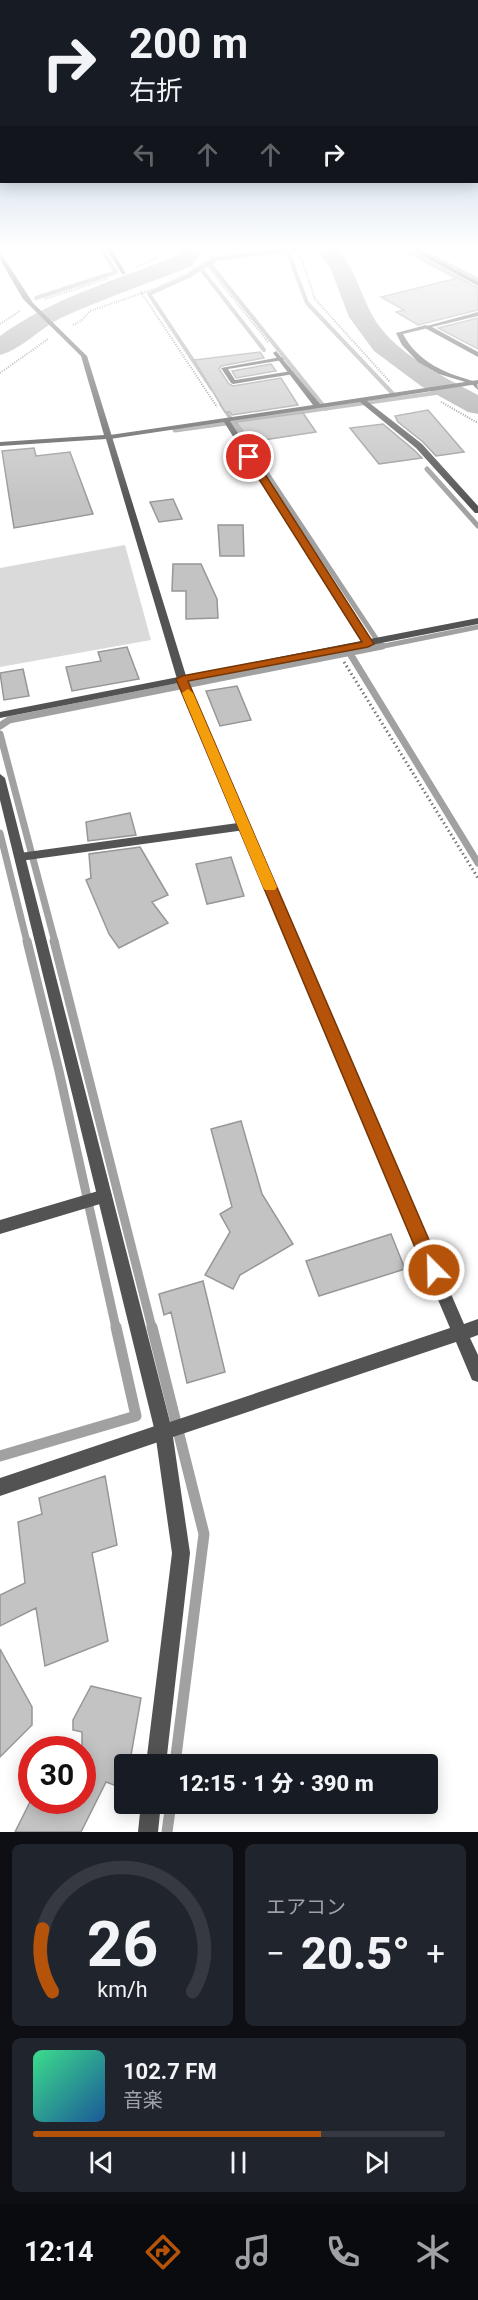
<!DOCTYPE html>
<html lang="ja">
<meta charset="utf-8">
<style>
body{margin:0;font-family:Roboto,"Noto Sans JP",sans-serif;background:#20242c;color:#f1f3f6;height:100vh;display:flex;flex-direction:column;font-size:22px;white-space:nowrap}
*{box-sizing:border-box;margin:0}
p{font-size:20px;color:#9ea1a6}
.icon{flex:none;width:33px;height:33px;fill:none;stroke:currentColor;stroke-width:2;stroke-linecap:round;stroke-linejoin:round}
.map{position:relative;height:1832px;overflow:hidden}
.side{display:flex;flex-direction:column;gap:12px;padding:12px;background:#0d0f14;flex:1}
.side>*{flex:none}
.guide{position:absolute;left:0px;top:0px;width:478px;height:183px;box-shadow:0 3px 15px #0003;background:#171b24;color:#f1f3f6;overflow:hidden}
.speed{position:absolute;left:18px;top:1736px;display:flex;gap:12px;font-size:30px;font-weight:700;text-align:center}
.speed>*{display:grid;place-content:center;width:78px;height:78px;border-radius:50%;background:#171b24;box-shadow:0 3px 15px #0003;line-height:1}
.speed .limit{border:9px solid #d22;background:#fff;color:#111}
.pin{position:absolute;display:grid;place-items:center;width:51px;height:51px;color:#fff;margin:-26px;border:3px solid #fff;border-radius:50%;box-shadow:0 2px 6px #0007}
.me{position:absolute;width:66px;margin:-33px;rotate:337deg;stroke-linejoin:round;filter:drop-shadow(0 0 4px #0008)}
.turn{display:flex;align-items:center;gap:21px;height:126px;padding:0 30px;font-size:27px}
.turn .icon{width:78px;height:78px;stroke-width:2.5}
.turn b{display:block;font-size:42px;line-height:51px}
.lanes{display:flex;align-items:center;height:57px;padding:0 30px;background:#0003;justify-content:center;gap:30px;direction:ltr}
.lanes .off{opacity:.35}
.big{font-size:45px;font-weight:800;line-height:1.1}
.side .widget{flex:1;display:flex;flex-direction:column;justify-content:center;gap:9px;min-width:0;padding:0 21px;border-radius:9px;background:#20242c}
.side .dial{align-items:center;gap:0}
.dial svg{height:156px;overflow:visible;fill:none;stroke:#363941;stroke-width:7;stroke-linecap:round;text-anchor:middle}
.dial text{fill:#f1f3f6;stroke:none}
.song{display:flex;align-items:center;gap:18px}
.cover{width:72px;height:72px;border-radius:9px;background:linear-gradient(135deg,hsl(150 70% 55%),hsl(210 70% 35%))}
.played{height:6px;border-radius:3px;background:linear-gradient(90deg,#b45309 70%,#363941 70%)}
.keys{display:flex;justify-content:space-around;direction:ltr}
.heat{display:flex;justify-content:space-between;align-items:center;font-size:33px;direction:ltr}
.side .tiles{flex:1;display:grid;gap:12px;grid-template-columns:1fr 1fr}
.widget:last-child{grid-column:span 2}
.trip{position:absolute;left:114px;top:1754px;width:324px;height:60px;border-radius:6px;background:#171b24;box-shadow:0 3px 15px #0003;font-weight:800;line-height:60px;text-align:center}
.menu{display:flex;height:96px;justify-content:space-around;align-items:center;background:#090b0e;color:#9ea1a6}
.menu .icon{width:42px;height:42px}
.menu .on{color:#b45309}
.menu b{font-size:27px;color:#f1f3f6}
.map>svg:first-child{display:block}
.green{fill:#dadada}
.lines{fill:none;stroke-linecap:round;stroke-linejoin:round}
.stream-far4{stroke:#a1a1a1;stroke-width:4}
.stream-far3{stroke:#a1a1a1;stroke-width:5}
.stream-far2{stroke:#a1a1a1;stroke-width:7}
.stream-far1{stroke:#a1a1a1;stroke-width:9}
.stream{stroke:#a1a1a1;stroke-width:11}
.river{fill:#a1a1a1;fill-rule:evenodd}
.building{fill:#c3c3c3;stroke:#979797;stroke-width:1.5}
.path-far1{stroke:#757575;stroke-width:2;stroke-dasharray:1 1.5;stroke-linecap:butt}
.path{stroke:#757575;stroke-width:3;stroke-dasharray:1.5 3;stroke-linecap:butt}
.service{fill:#535353;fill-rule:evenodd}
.minor{fill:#535353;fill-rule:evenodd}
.tertiary{fill:#535353;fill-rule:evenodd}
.route{fill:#b45309;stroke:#753606;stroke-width:1.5}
.slow{fill:#f59e0b}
</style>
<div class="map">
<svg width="478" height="1832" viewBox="0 0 478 1832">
<rect width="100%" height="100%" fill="#fff"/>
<path class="green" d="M125,545L151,640L0,667V568Z"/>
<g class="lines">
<path class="stream-far4" d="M404,249L467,283
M418,249L478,280
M284,251L289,255L307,303L397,398
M214,261L210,264L326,409
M201,269L264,350
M36,298L116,272L101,249
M212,389L149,294L189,276L215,259L298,249
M221,404L233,422
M230,422L450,391"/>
<path class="stream-far3" d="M232,421L381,646
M175,430L241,421
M427,469L478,526
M374,648L478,627"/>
<path class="stream-far2" d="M349,652L478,863
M0,726L9,720L382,646
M0,734L55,942
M0,833L27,942"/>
<path class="stream-far1" d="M27,941L59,1071L116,1328
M54,941L152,1328"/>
<path class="stream" d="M152,1327L204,1534L175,1764
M0,1456L136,1416L116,1327
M167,1832L171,1803"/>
<path class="river" d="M182,249H203L192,266C149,283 105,298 63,317C41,327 21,350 0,355V336C52,298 117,280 176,256Z
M316,249H338C355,269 360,292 372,315C393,353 441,375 478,395V414L468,412L421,386L374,351L349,317L330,267Z"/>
</g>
<path class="building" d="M458,278L478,288V310L418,325L396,312L404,310L381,297Z
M478,318V349L438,328Z
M260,352L264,358L221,366L219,369L229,384L233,386L281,378L298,405L232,415L230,412H225L194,360Z
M271,364L276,371L236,378L232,371Z
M428,410L464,452L436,456L423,442L398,422L395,416Z
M303,413L316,432L251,442L236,422Z
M383,424L414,450L422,458L379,464L350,428Z
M34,448L36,456L70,452L93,514L14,528L2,451Z
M173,499L182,519L159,522L150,502Z
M218,525H243L244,556H220Z
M173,564H201L217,599L218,618L186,619V591H172Z
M127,647L139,679L72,691L66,667L101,661L98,652Z
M23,669L29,696L4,700L0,673Z
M237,686L251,720L220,726L206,691Z
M130,813L136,835L88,841L86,822Z
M140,847L168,895L152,902L168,923L119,948L109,934L86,880L91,878L89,854Z
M231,857L244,896L207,904L196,864Z
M241,1121L262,1194L293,1244L240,1275L233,1289L205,1275L230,1232L220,1214L232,1207L211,1129Z
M391,1234L405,1269L319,1296L306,1261Z
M203,1281L225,1372L187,1383L171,1312L164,1315L159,1294Z
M105,1476L117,1545L92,1553L108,1641L45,1666L36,1608L0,1626V1595L25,1583L18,1522L42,1514L39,1498Z
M0,1649L32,1707V1725L0,1757Z
M91,1686L141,1698L130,1761L129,1764H124L122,1788L106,1782L81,1832H15L31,1800H82V1732L73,1730V1720Z"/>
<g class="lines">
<path class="path-far1" d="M293,249L302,260L315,299L390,382
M205,263L268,342
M136,267L154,259L165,249
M141,292L217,407
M45,299L109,278
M0,324L20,311
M73,325L81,321L90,311L157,288L190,272L209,258L288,249
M0,373L48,339
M441,402L478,423"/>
<path class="path" d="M344,662L478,878"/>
<path class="service" d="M426,325L429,327L428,328L403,334C418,363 447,374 477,382L478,390L472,384L439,374L418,362L402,345L396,333Z
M281,357L284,359L283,360L228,369L235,380L292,371L294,372V374L233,384L231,383L221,368Z
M245,822L251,826L245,830L20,861L14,857L20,853Z
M105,1189L110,1191L112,1196L110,1201L0,1234V1220Z
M164,1423L170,1426L173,1432L170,1438L0,1496V1478Z"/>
<path class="minor" d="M106,249H112L126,274H122Z
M410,249H417L478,282V286Z
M478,312V316L432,327L478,352V357L423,327Z
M276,351L320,404L478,380V384L367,401L422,444L478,506V513H475L416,448L360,402L230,421L370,639L478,618V624L0,718V712L361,641L224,422L110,439L106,437L110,435L313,405L273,353Z
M0,774L5,778L170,1422L450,1328L345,1081L347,1077L352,1075L357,1077L359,1081L464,1324L478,1319V1335L470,1338L478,1355V1382L472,1380L456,1342L173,1437L190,1553L166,1764H146L172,1553L155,1432L0,800Z
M141,1803H161L158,1832H138Z"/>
<path class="tertiary" d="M0,252L33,303L87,356L187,679L359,1081L357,1085L352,1087L347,1085L345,1081L177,679L106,439L0,446V442L104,435L81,356L23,299L1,261Z"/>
</g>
<linearGradient id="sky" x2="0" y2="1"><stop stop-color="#8baccc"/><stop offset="0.49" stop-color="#fff"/><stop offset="1" stop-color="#fff" stop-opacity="0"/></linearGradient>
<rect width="478" height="506" fill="url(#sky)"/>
<path class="route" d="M249,455L254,457L374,644L368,647L188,681L442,1270L440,1276L434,1279L427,1276L176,679L182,676L362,642L245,457Z"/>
<path class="slow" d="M188,689L193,693L277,887L275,890H265L263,887L182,693Z"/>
</svg>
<div class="speed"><div class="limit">30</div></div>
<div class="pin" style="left:249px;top:457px;background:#d93025"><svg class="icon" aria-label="arrive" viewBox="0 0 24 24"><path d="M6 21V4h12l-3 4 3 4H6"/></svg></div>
<svg class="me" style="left:434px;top:1270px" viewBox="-20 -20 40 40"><circle r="17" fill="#b45309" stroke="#fff" stroke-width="3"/><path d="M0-11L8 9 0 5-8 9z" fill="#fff"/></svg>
<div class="trip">12:15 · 1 分 · 390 m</div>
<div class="guide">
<div class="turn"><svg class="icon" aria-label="right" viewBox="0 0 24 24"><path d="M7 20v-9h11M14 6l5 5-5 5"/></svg><div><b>200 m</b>右折</div></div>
<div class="lanes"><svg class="icon off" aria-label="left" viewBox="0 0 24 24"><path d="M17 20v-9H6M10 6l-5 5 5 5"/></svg><svg class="icon off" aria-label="ahead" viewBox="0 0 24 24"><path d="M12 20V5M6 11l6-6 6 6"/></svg><svg class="icon off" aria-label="ahead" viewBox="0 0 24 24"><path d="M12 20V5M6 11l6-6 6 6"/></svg><svg class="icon" aria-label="right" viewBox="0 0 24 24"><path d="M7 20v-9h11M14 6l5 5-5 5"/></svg></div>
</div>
</div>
<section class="side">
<div class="tiles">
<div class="widget dial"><svg viewBox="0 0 100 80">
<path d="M14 69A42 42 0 1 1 86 69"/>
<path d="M14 69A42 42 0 0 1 9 37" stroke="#b45309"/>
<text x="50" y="56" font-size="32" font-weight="700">26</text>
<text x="50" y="72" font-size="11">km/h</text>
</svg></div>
<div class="widget"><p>エアコン</p>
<div class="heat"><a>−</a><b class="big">20.5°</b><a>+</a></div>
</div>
<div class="widget">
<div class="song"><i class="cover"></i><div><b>102.7 FM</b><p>音楽</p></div></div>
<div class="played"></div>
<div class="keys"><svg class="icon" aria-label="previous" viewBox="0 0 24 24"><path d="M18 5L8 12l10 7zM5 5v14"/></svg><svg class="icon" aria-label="pause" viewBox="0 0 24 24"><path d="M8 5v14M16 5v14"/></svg><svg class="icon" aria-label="next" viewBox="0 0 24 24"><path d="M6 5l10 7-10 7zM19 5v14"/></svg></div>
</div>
</div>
</section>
<nav class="menu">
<b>12:14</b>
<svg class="icon on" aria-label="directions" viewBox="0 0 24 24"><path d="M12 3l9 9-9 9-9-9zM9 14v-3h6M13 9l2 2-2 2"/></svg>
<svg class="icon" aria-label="music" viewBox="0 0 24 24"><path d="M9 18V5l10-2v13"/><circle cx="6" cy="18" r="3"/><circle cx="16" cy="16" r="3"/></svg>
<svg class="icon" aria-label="phone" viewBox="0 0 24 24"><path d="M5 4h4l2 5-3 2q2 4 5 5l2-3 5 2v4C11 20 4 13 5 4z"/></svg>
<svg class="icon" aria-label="climate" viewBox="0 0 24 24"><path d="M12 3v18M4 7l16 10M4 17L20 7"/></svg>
</nav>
